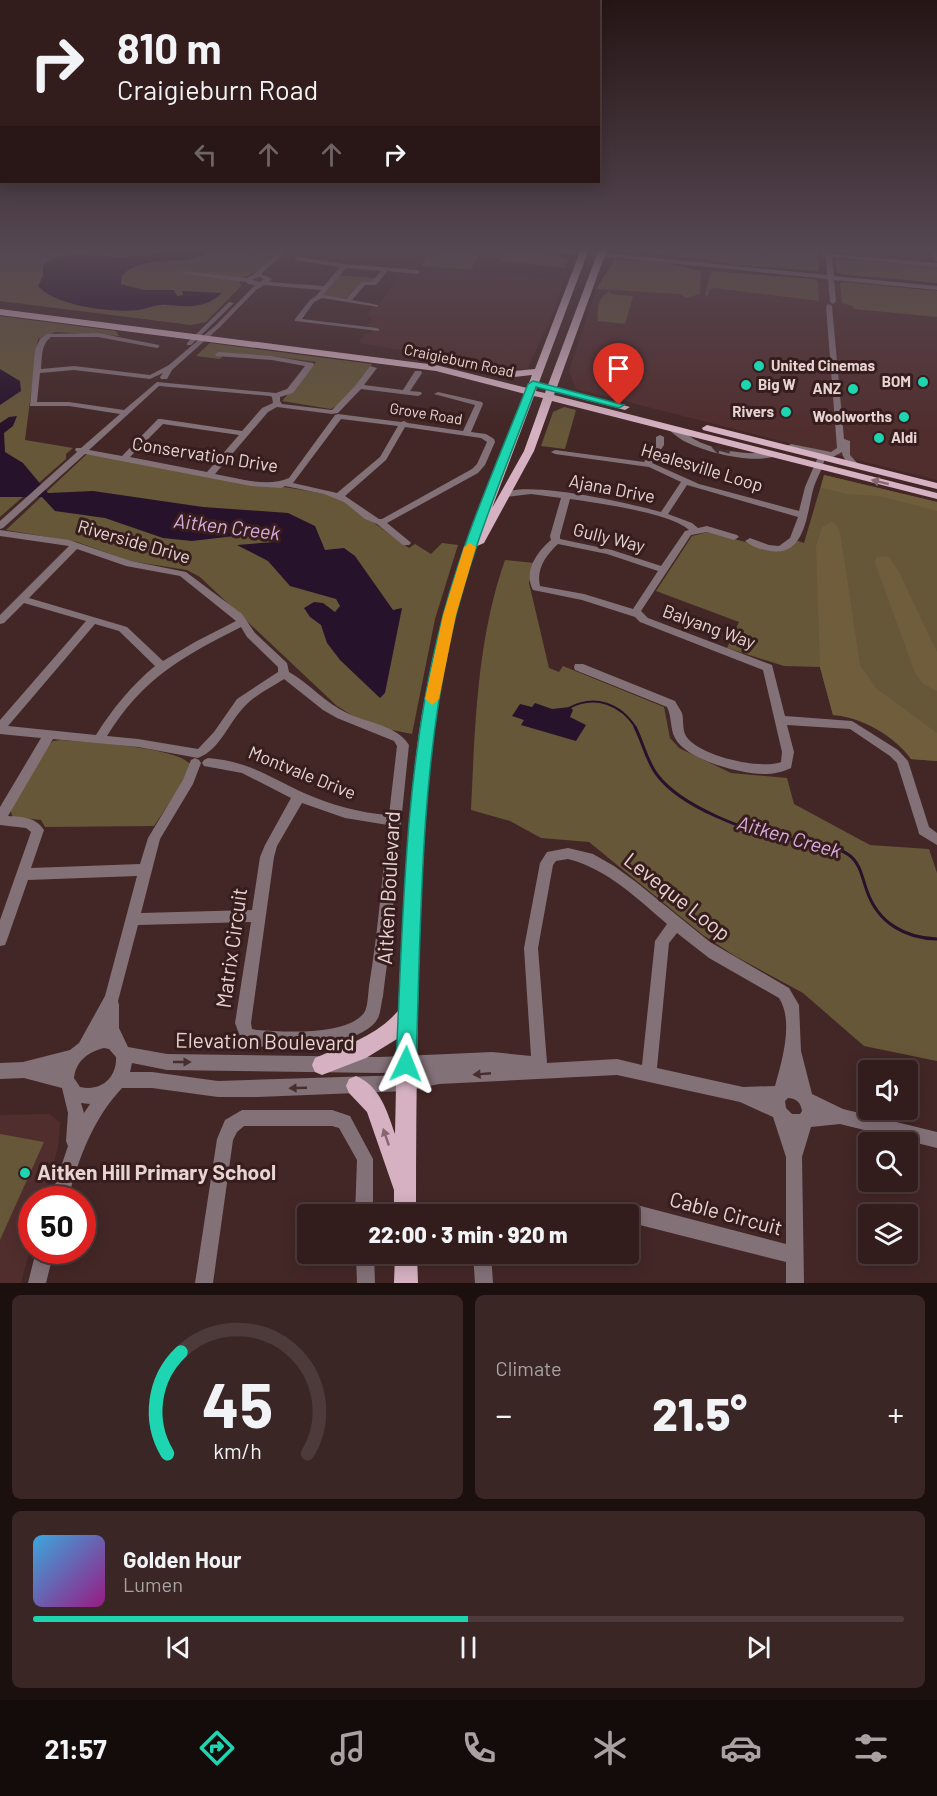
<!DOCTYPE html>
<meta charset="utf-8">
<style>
body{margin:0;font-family:Barlow,sans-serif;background:#3a2625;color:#f1f3f6;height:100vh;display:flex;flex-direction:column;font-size:22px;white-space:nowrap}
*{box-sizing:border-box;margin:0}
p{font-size:20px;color:#a8a2a3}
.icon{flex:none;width:33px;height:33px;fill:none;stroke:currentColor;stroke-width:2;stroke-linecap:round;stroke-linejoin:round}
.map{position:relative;height:1283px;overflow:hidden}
.drawer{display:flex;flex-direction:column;gap:12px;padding:12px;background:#1c100f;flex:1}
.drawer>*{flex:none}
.banner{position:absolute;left:0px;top:0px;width:600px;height:183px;box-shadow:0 3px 15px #0003,0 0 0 2px #4d3b3b;background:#321d1c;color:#f1f3f6;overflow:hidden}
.fabs{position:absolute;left:858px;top:1060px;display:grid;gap:12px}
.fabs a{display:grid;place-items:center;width:60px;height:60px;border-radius:6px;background:#321d1c;box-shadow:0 3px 15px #0003,0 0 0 2px #4d3b3b;font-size:30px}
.speed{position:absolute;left:18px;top:1186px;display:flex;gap:12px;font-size:30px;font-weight:700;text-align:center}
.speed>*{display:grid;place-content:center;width:78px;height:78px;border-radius:50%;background:#321d1c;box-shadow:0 3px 15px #0003,0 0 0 2px #4d3b3b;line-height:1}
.speed .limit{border:9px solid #d22;background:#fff;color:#111}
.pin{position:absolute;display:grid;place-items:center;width:51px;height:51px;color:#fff;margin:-62px -26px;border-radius:50% 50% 50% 0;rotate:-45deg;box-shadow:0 0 6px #0007}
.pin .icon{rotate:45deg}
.me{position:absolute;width:66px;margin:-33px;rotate:2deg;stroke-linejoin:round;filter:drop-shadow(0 0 4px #0008)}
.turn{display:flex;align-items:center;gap:21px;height:126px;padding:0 18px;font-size:27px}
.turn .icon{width:78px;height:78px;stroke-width:2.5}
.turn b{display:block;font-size:42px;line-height:51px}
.lanes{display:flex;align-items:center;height:57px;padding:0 18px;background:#0003;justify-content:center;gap:30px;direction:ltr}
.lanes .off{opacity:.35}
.big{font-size:45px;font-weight:800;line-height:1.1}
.drawer .card{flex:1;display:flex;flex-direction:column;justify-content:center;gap:9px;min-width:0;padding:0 21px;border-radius:9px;background:#3a2625}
.drawer .dial{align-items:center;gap:0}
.dial svg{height:156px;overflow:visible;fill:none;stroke:#4d3b3b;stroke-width:7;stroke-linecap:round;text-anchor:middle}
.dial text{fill:#f1f3f6;stroke:none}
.song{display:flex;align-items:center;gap:18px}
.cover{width:72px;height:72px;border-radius:9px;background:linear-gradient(135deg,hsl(200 70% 55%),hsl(310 70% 35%))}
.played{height:6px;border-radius:3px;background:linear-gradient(90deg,#1dd5b1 50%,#4d3b3b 50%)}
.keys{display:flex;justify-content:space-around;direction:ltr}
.heat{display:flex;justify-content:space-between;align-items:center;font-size:33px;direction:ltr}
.drawer .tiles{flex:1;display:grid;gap:12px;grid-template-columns:1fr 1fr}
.card:last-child{grid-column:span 2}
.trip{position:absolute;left:297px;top:1204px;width:342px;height:60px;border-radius:6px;background:#321d1c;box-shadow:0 3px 15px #0003,0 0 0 2px #4d3b3b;font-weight:800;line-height:60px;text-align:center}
.tab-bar{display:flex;height:96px;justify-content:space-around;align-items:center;background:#140c0b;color:#a8a2a3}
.tab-bar .icon{width:42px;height:42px}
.tab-bar .active{color:#1dd5b1}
.tab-bar b{font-size:27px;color:#f1f3f6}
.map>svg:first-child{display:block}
.built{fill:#512e2e}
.green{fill:#665739}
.forest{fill:#6f5d3b}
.water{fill:#27122b}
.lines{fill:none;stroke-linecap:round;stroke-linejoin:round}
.stream-far1{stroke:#27122b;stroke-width:2}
.stream{stroke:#27122b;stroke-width:3}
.building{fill:#694834}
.minor{fill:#837178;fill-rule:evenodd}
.major{fill:#d5b1c1;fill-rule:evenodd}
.oneway{fill:#472e2f}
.oneway2{fill:#86676f}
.route{fill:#1dd5b1;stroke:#138a73;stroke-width:1.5}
.slow{fill:#f59e0b}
.poi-dot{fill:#1dd5b1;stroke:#381d1d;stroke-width:2}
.labels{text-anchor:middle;stroke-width:6;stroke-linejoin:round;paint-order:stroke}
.far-street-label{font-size:15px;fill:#e6d3d2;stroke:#381d1d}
.far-poi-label{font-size:15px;font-weight:bold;fill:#e6d3d2;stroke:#381d1d;text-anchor:end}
.street-label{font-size:18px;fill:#e6d3d2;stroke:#381d1d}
.water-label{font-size:20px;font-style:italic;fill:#d7ade1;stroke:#381d1d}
.near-street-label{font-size:21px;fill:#e6d3d2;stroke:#381d1d}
.near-poi-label{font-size:21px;font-weight:bold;fill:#e6d3d2;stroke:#381d1d;text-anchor:start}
</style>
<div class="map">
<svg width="937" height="1283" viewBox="0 0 937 1283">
<rect width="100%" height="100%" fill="#432726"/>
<path class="built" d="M613,263L840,283L842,303L852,306L854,309L937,317V480L576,389L569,371L598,284Z
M423,267L564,280L553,313L527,370L358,343L365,334L373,333L367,326L373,317L367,316L372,308L380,303L401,274L418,273Z
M49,1114L60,1122L58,1147L43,1200H32L31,1245L21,1283H0V1115Z"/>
<path class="green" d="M0,249H35L41,255C61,255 87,243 106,249C109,250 112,253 115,254C124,257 149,255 154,249H280L259,270L239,280L241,286L206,322L191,325L0,301Z
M442,249H483L471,268L474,270L421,266L429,252L439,253Z
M616,249H817L819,271L735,265L711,260Z
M613,259L665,263L701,271L700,294L686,298L680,294L596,289L613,263Z
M839,259L937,267V283L841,274L837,272L835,260Z
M711,271L814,279L818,281L819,301L714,288L709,290L708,296L705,295Z
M337,275L376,278L372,283L361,282L345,299L322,297Z
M844,282L937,291V317L854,309L852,306L842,303L840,283Z
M610,291V294L633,296L625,324L598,321C597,310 597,297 610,291Z
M0,316L116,331L119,336L56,332L38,339L25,440L73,448L66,454V459L0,517Z
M210,343L372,364L346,400L331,409L282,401L316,362L272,356L224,355L220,359L196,356Z
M564,407L576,410L565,449L541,446L553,412Z
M87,454L326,494L345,502L409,548L415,544L431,554L442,543L458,545L435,619L412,734L368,725L337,706L200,577L187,570L130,561L77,542L6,530Z
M824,475L937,502V761L911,759C894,736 862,717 833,715L820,667L784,666L727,648L739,622L656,591L692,536L708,532L775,550L795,540L804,543Z
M505,560L534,563L529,583L549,668L559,672L563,666L664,707L670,738L679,748L731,773L787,778L794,804L870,845L929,849L937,873V1061L864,1046L803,993L735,956L703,935L589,842L541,838L510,821L471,810C475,726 477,639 505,560Z
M61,740C85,742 179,747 191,765L189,773L154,826L45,827L41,820L13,817L10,810L46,748L53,741Z
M0,1134L44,1142L0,1240Z"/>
<path class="forest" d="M824,475L937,502V511L879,496L846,494L821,488Z
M832,521L838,527L841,538L860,665L876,688L937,733V761L911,759C895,735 861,717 833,715L820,667L816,546L822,527Z
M883,556L889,557L898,570L937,652V691L923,684L915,673L875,563L876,557Z"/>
<path class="water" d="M168,249H210C192,270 143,251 122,276L121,284L144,290H174L177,296L183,295L182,291H186L222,293C203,310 188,306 166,305C157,304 147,309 138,310C113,313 54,306 38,286L43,276V266C58,248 100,258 121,257C137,257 153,255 168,249Z
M0,369L20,381L21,391L0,405Z
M17,416L13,426L4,433L5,452L23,463L48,493L93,491L203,507L288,513L315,526L325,550L344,548L355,556L393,610L402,608L385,693L380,698L340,660L327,643L321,625L310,617L304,608L314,602L323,603L335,612L340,606L336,599L290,586L268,561L237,545L274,542L275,538L243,535L192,541L163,538L105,518L55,511L42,497H0V423L9,417Z
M535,703L552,709L570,707L573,710L570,717L586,725L576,741L521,725L524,720L512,716L520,704L532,707Z"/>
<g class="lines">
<path class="stream-far1" d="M569,708C595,694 621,704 636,728"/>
<path class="stream" d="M635,727C643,742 647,763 658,776C682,807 746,831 783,838C804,842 831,843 849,855C861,864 862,878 867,891C878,923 905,938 937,939"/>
</g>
<path class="building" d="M665,249H702L694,256L664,252Z
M505,251L546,254L568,259L565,268L500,261Z"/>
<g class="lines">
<path class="minor" d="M35,249H47L44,251Z
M282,249H288L261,274L271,278L272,279L269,282L324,286L340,267L295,260V258L297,257L344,264L417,270L420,272L417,274L387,271L376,285H365L352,300L378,305V307L322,298L314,302L302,319L377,328L379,329V331L295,321V319L310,300L316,296L321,290L264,285L256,290L220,327L172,370L167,379H161L160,377L163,373L150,379L74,370L40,373L37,402H69L124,410L157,382L276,393L287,389L305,366L272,360L216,356L215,354L219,352L272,356L313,363L314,365L293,393L280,397V401L282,404L332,410L356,385L370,366L377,368L364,385L403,390L415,371H421L422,373L410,391L421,392L422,394L418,396L361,389L338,413L332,414L277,407L268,412L215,474C238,478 267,488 289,478L335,415L338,414L401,422L404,421L408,423L463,431L475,405L434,394L438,392L482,402L483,404L471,432L486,434L494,439L495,442L485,465L478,473L387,523L409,541L411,543L409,545H403L377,524L365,519L344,502L324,494L285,486L281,488L251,486L85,454L3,528L0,529V521L77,452L75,450L76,448H81L120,414L69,406H30L35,350L40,339L47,334L98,333L159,345V347L157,348L98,337H51C41,344 42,358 41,369L74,366L150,375L169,365L216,325L255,285L248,284L246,282L185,274L182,272L183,271L246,278L253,275ZM346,268L381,271L372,282H361L346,299L323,295ZM259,277L264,279L260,282L252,280ZM159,386L270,396L272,397L273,403L262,408L242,431L161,419H158L122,456L89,450ZM341,419L398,426L380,457L337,493L293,483ZM163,424L239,435L207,472L130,457ZM405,427L481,438L487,442L477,464L472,469L382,519H379L345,496L386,460Z
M414,249H434L441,251L438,253Z
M545,249H565L827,275L826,257L821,255L825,253V249H831V254L937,263V267L832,257L834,276L937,286V290L834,280L836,302L833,304L830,302L828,279L548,251Z
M931,249H937V262L934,260Z
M229,302L234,303L191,345H187V343Z
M829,304L832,306L844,439L850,441V455L859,465L855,468C850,466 842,458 842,452L833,457L825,456C824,467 816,479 813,490C807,513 805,557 771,551C762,550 752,547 745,541L750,538L769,545L779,546L790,538L798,517L687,485L668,514L692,523L698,528L707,526L737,535L739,537L734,540L707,532L691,535L641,611L648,618L772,665L785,716L852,721L898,750L908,761L929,827L937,833V845L919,834L918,830L897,763L890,756L850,729L787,725L794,752L791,768C782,772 774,774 764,774C741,774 686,760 675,738C670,729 672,717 667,707L575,670L574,667L575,664H583L675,701C677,705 680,709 682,713C684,720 682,730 686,736C698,756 761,770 781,762L782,752L763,670L640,622L635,617L582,600L533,590C523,571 537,552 551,540L550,536L561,498L531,494L506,497L502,494C524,479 633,504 661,512L681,482L649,467L555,454L551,452L555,450L644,462L656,445V437L660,435L664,437V445L652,463L699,484L799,511L805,487L818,457L821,455L788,448L787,446L791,444L831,452L837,448L826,306ZM570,499C597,503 671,513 689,530L685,531L661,566L612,550L560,539V536ZM558,544L607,554L658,571L633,609L584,594L540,586C536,569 546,555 558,544Z
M669,426C676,426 692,439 702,443C716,449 732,452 747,453C757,454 772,449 779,454C760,466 708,453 688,443C681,440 675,435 669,430Z
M0,530L69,540L131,561L186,572L242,614L255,633L287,663L289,672C310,684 325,703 347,713C367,723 397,725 409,745C402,810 396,876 390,941C388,959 385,977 383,996C381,1003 381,1012 378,1018C364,1046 285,1051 258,1046C252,1044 246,1042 241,1039L235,1023L251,922L138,925L118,1001L119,1005V1028L128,1047L167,1054L380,1057L492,1052L531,1056L524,948L540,863L547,852L568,848L593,854L614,866L636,882L710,942L789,988L799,1005L801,1051L812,1094L843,1109L937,1132V1148L840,1124L811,1127L802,1157L804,1283H786V1262L628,1222V1215H529L532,1209L538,1206L633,1204L786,1244V1157L773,1117L740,1102L617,1075L439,1084L406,1091L258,1097H218L152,1088H122C93,1119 78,1159 68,1200H50L68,1146L66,1141L68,1113L62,1088L24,1078L0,1079V1063L23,1062L70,1050L79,1043L105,996L137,876L28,880L7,940L5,945L0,946V920L31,832L26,828L0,825V807L41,738L0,734V720L86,621L24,603L4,623L0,624V615L69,546L0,536ZM77,549L126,566L180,576L236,621L195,642L163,661L127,627L29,598ZM95,624L119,631L155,666C131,686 113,708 96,735L8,726ZM241,627L247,637L278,667V672L237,699L214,732L198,749L138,739L107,736C142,679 183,656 241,627ZM284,679L323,710L337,718L394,741L397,746L389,815C360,813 331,805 304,793C269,777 248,761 208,758L204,760L202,763L204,766L242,773L291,798L265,845L260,857L252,910L141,913L160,839L193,784L201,763L199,760L195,758L191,760L183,780L148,838L140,864L31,868L44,830C36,817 22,817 8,816L53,739L138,747L198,758C221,749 228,723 245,706C255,695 272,687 284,679ZM302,803L345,818L388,825C382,878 378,933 369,986C368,994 368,1007 364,1013C346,1036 284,1032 257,1030L252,1029L251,1023L274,857L277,846ZM568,859C607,869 637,898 667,924L655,941L642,1065L617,1059L547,1063L538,948L553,865L556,861ZM677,933L709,958L779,998C794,1021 782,1061 775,1086L743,1087L657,1068L669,943ZM104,1048L109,1049L116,1057C117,1078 101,1092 80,1087L74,1078C76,1061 88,1052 104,1048ZM132,1063L167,1070L380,1073L427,1071L406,1075L218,1081L152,1072H130ZM788,1098C796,1098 801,1103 802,1111L800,1114H792L786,1108L785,1101ZM81,1103L90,1104L84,1113Z
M242,1110H332L350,1116L373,1159V1215H355L357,1160L339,1128L332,1126H244L237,1132L233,1140L213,1283H195L217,1139L225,1120Z
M36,1251H54L46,1283H28Z
M356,1254H374L375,1283H357Z
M473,1254H491L493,1283H475Z"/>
<path class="major" d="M581,249H589L538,385L542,383L548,385L599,249H607L557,387L630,407L625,410L555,392L554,395L937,493V499L552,401L534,451L484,543L477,546C434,662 426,788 421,910C417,1012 416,1113 416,1215H394V1190L367,1112L349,1093L346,1086L349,1079L356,1076C380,1086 387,1111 395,1134L397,1039L366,1058L322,1075L315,1072L312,1065L315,1058C346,1045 375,1037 398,1011C405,886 407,759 438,637C459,553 493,474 525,394L436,371L0,315V309L436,365L527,388L532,375L514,377L459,368L454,365L459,362L514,371L535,369ZM537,386L546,390L545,393L536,391ZM534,396L543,398L524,451L492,508Z
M707,425L937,483V489L703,430L702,428Z
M395,1254H417L418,1283H394Z"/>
</g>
<defs><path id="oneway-solid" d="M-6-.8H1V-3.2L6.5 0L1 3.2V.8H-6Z" transform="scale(1.5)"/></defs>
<g class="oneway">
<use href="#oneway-solid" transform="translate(721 450) rotate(-165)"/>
<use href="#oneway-solid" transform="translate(182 1062)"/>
<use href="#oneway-solid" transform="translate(482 1074) rotate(175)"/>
<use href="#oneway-solid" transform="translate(298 1088) rotate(178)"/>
</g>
<g class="oneway2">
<use href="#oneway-solid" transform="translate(880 482) rotate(-166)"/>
<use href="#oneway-solid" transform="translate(386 1137) rotate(-109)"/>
</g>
<linearGradient id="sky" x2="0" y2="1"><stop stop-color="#251515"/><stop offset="0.58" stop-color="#554752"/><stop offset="1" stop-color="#554752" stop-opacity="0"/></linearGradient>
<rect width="937" height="429" fill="url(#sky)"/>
<path class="route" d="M533,381L624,405L619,408L536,387C505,471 469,553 450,640C420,779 421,922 416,1064L413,1071L406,1074L399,1071L396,1064C403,922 404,779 437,640C457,552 495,468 528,384Z"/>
<path class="slow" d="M470,543L476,547L456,615L439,699L432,705L425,699L443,615L464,547Z"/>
<g class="poi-dot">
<circle cx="759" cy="366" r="6"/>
<circle cx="923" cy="382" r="6"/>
<circle cx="746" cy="385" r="6"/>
<circle cx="853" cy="389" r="6"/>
<circle cx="786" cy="412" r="6"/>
<circle cx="904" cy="417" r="6"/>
<circle cx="879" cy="438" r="6"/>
<circle cx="25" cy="1173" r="6"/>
</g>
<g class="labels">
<g class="far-street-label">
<text transform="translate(459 361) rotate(12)" y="5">Craigieburn Road</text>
<text transform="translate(426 414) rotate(9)" y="5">Grove Road</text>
</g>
<g class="far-poi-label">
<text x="771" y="371" text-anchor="start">United Cinemas</text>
<text x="911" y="387">BOM</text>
<text x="758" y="390" text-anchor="start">Big W</text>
<text x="841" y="394">ANZ</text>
<text x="774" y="417">Rivers</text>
<text x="892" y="422">Woolworths</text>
<text x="891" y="443" text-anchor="start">Aldi</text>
</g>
<g class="street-label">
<text transform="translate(205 455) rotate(9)" y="6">Conservation Drive</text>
<text transform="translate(702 468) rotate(17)" y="6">Healesville Loop</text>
<text transform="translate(612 489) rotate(11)" y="6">Ajana Drive</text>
<text transform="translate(609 538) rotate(14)" y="6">Gully Way</text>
<text transform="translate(134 542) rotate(16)" y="6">Riverside Drive</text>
<text transform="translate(709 627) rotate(20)" y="6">Balyang Way</text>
<text transform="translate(302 773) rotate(22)" y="6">Montvale Drive</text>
</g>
<g class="water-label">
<text transform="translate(227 527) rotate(7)" y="7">Aitken Creek</text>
<text transform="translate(789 837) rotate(16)" y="7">Aitken Creek</text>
</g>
<g class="near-street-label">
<text transform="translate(389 888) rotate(-87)" y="7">Aitken Boulevard</text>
<text transform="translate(677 897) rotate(38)" y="7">Leveque Loop</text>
<text transform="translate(232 948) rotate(-82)" y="7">Matrix Circuit</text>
<text transform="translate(265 1042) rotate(1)" y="7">Elevation Boulevard</text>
<text transform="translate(726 1214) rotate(15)" y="7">Cable Circuit</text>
</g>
<g class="near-poi-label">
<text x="37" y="1180">Aitken Hill Primary School</text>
</g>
</g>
</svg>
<div class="fabs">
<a><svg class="icon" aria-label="sound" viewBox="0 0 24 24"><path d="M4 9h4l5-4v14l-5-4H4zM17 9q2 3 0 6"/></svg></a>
<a><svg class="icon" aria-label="search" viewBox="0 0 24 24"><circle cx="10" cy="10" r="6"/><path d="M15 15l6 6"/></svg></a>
<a><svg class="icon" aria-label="layers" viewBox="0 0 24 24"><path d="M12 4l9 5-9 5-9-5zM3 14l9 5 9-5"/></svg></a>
</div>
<div class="speed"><div class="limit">50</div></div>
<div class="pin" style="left:619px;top:405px;background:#d93025"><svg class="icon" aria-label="arrive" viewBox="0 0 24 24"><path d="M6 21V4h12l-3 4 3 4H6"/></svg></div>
<svg class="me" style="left:406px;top:1064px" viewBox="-20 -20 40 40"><path d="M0-17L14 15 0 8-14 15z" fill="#1dd5b1" stroke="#fff" stroke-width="4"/></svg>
<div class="trip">22:00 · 3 min · 920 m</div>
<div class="banner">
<div class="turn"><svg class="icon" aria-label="right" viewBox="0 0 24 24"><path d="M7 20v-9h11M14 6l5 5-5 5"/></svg><div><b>810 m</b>Craigieburn Road</div></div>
<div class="lanes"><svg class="icon off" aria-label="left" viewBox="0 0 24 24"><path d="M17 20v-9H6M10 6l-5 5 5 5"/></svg><svg class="icon off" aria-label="ahead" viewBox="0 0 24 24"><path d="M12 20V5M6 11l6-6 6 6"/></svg><svg class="icon off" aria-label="ahead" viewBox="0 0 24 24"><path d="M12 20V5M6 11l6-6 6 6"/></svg><svg class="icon" aria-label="right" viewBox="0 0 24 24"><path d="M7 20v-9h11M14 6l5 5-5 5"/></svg></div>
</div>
</div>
<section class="drawer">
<div class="tiles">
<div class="card dial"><svg viewBox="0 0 100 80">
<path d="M14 69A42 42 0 1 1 86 69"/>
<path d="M14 69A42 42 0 0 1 21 17" stroke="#1dd5b1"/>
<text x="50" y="56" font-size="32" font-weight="700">45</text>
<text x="50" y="72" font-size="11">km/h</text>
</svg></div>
<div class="card"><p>Climate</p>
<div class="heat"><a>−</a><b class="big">21.5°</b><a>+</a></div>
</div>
<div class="card">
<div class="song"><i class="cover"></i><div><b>Golden Hour</b><p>Lumen</p></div></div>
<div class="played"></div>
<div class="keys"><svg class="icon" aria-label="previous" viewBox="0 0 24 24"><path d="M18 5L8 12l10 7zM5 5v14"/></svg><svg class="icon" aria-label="pause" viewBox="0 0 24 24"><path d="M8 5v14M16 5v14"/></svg><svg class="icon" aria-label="next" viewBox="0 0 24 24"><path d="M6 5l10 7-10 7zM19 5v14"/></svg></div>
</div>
</div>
</section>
<nav class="tab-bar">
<b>21:57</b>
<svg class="icon active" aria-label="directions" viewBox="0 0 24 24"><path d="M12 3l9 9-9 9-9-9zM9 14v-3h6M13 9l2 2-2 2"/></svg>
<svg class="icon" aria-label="music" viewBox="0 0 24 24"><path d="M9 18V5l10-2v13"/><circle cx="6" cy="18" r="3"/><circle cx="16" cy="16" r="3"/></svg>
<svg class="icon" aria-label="phone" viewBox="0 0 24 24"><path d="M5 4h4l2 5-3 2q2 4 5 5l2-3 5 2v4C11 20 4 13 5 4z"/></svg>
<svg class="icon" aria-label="climate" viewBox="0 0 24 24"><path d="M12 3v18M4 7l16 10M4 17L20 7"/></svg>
<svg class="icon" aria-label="car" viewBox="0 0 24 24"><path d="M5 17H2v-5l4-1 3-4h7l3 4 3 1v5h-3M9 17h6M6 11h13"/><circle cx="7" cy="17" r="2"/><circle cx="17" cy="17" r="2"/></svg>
<svg class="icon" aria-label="filters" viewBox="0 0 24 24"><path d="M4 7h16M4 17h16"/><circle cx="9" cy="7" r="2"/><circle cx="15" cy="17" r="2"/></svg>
</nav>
